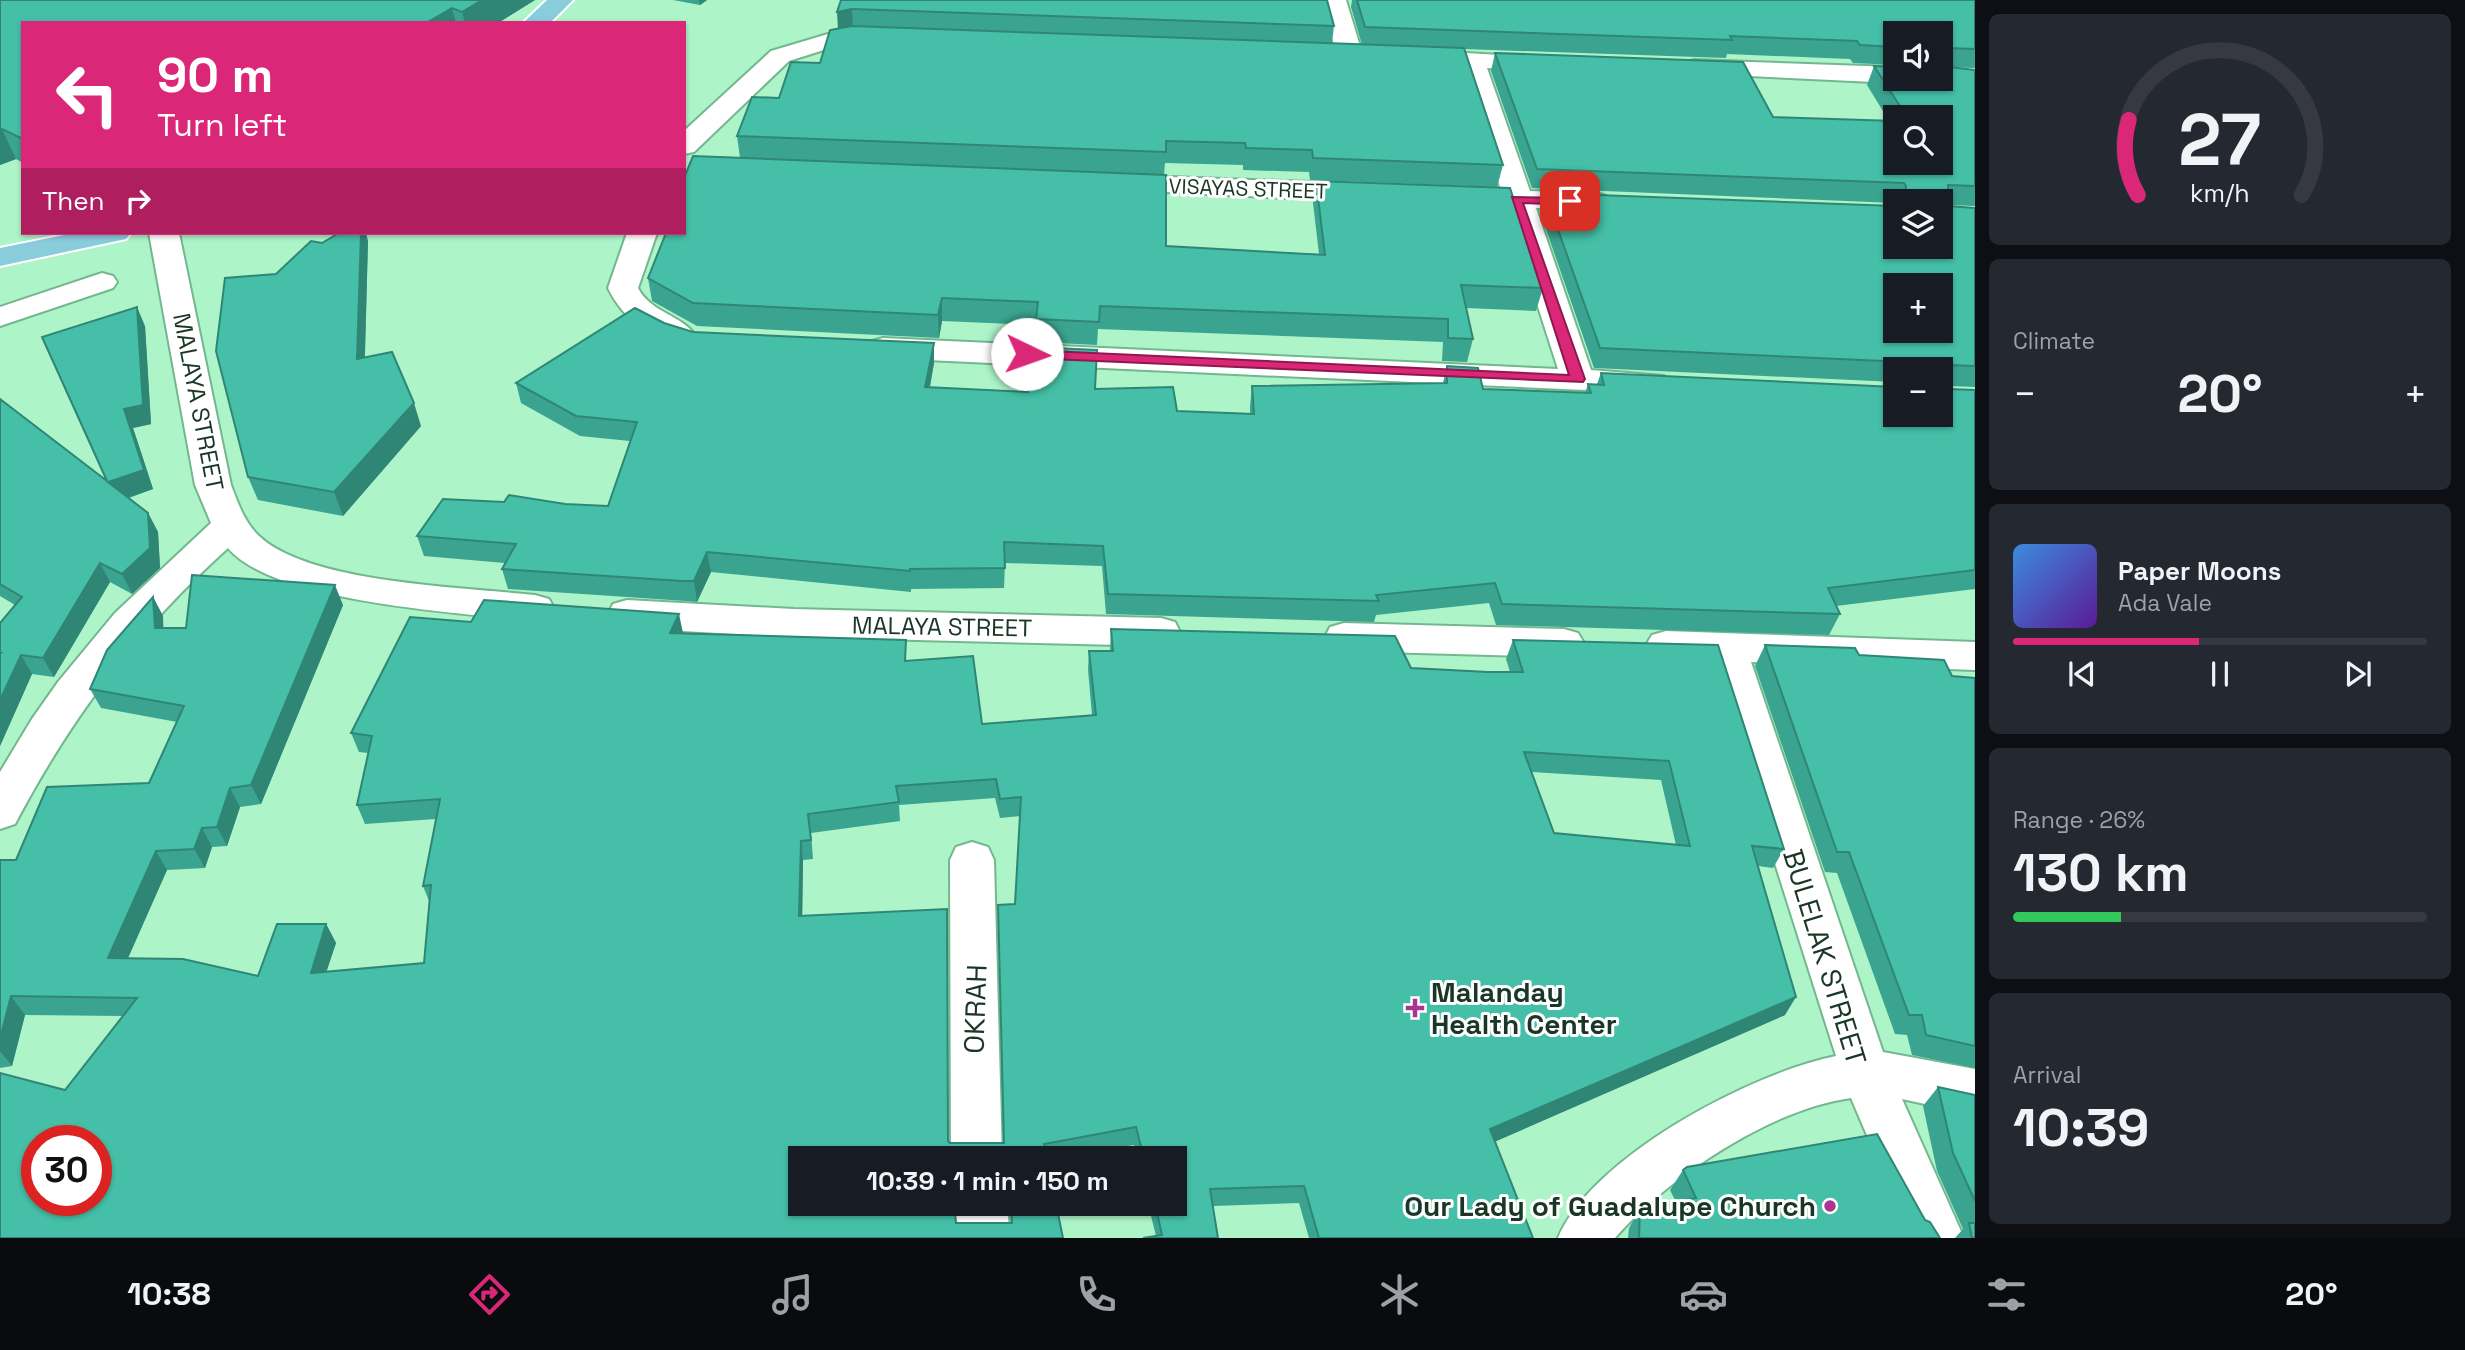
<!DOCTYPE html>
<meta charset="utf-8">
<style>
body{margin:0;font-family:"Space Grotesk",sans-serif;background:#242831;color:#f1f3f6;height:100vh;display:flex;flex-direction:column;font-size:26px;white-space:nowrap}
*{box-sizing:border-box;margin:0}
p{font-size:23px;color:#9ea1a6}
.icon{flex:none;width:38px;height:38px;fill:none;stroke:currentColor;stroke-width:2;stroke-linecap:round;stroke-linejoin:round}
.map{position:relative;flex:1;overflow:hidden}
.sheet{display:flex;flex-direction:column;gap:14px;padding:14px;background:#0d0f14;width:490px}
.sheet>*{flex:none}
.guide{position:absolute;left:21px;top:21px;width:665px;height:214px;border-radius:0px;box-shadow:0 2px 5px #0004;background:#db2777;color:#fff;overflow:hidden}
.tools{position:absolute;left:1883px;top:21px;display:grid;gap:14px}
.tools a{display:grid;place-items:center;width:70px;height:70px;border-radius:0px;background:#171b24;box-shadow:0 2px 5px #0004;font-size:35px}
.speed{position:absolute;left:21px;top:1125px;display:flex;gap:14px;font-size:35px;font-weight:700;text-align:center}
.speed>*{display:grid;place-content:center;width:91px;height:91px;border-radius:50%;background:#171b24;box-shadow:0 2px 5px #0004;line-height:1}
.speed .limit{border:10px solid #d22;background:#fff;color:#111}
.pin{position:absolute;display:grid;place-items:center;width:60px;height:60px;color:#fff;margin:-30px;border-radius:14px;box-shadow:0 4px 10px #0006}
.me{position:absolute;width:77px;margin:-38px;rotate:93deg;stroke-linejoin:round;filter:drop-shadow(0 0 5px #0008)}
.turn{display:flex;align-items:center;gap:24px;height:147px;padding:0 21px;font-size:32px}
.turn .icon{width:91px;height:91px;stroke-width:2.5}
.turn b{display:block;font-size:49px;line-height:60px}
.then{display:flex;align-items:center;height:66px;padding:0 21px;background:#0003;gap:14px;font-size:26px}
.big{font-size:52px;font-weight:600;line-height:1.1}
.sheet .tile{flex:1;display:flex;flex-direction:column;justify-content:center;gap:10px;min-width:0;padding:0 24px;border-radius:10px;background:#242831}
.sheet .dial{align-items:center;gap:0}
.dial svg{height:182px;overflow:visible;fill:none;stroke:#363941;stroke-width:7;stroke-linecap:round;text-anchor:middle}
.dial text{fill:#f1f3f6;stroke:none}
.song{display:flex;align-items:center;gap:21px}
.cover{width:84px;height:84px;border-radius:10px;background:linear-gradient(135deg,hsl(210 70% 55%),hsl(270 70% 35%))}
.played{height:7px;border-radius:4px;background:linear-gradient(90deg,#db2777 45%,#363941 45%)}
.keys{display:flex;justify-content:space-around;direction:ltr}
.heat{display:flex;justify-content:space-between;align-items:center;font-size:38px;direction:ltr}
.charge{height:10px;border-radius:5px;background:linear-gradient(90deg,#34c759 26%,#363941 0)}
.trip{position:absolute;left:788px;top:1146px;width:399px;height:70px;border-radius:0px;background:#171b24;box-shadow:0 2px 5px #0004;font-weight:600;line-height:70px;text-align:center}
.dock{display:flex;height:112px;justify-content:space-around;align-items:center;background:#090b0e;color:#9ea1a6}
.dock .icon{width:49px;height:49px}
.dock .active{color:#db2777}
.dock b{font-size:32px;color:#f1f3f6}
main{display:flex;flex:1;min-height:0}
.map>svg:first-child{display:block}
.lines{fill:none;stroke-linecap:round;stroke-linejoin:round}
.minor-casing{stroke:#73b78f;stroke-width:4}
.major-casing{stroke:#fff;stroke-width:4}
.minor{fill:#fff;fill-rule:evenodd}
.major{fill:#89cddd;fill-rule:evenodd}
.wall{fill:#3ba490;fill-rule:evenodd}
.shaded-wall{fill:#308675}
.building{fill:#45bfa7;stroke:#308675;stroke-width:2;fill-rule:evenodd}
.route{fill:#db2777;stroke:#8e194d;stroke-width:2}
.poi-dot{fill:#a83590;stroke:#fff;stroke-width:2.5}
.labels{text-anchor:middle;stroke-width:6;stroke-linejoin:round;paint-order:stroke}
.far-street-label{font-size:21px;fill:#1a3626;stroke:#fff}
.street-label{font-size:24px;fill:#1a3626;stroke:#fff}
.near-street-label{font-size:28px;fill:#1a3626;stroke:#fff}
.near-poi-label{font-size:28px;font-weight:bold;fill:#1a3626;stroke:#fff;text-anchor:start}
</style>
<main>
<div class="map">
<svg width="1975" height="1238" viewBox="0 0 1975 1238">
<rect width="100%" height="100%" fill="#aef4c9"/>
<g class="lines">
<defs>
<path id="minor" d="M1322,0H1346L1363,56L1359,61H1341L1337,56Z
M879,31L888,33L891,38L888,43L830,48L789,61L694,152L684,154V131L771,51L828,34Z
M1415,50L1552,58L1556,63L1552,68L1543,71L1487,68L1530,191L1596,193L1606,196L1610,202L1606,208L1596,211L1536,208L1591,370L1664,376L1668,383L1664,390L1652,393L883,358L872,355L867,348L872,341L883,338L1558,369L1506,207L1450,203L1446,197L1450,191L1501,190L1461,67L1406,63L1402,58L1406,53Z
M1694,60L1895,67V79H1905L1895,83L1685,73L1681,68L1685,63Z
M1114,175L1365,184L1375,187L1379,193L1375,199L1365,202L1104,189L1100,183L1104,177Z
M149,233H179L231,485C238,503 244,522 259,536C310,584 465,587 535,595L549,599L554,608L549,617L535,621C463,613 274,603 228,548C137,630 72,716 15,824L0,829V772L32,719L58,682L115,613L211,523L195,485Z
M627,233H657L638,288C651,313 682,315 696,336L691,343C658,351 621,316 608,288Z
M102,273L113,276L117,282L113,288L0,326V307Z
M627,600L794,609L1161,618L1175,622L1180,632L1175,642L1161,646L794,637L627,628L613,624L608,614L613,604Z
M1344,623L1564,629L1578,633L1584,643L1578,653L1564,657L1344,651L1330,647L1325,637L1330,627Z
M1666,631L1975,642V670L1751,662L1883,1052L1975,1069V1115L1902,1099L1964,1238H1911L1851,1098C1771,1109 1668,1177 1615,1238H1558C1592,1157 1751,1073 1836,1056L1711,661L1666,659L1652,655L1646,645L1652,635Z
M972,842L988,847L994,860L1002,1158H951L950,860L956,847Z
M955,1204H1007L1010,1238H958Z"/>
<path id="major" d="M547,0H573L550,23H523Z
M74,233H131L126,239L0,266V248Z"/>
</defs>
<use href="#minor" class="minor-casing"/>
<use href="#major" class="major-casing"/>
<use href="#minor" class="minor"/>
<use href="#major" class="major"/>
</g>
<path class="wall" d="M0,0H535L498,23H23V163L16,159L0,165Z
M673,0H707L700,5Z
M841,0L1334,26L1332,43L1362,45L1351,7L1352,0H1975V68L1943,67L1975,70V206L1948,205V206L1975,208V387L1949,386V389L1975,390V589L1836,606L1840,614L1829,635L1496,625L1489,603L1376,615L1374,622L1106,614L1102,566L1005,563L1004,588L911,589V592L711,572L697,602L686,601L508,589L502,569L505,563L424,556L417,536L565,504L608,506L630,441L580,436L521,403L516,383L664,323L693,332L934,363L930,387L1028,392L1095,389L1177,411L1250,414V406L1252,386L1443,383L1447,366L1483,389L1585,393L1588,384H1597L1601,373L1895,415L1941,369H1895V383V382L1594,368L1540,212L1545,193L1895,247L1941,201H1895V203L1532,188L1491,71L1495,53L1773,117L1889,121L1867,85L1874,66L1941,79L1895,33V65L1853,63L1850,59L1727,54L1726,58L1464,49L1503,165L1497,187L1310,180L1309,172L1243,170V165L1165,163L1164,175L1166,246L1319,254L1313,203L1316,181L1543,288L1536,311L1466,308L1473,339L1467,362L1442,361L1443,342L1098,329L1097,345L1036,342V325L942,321L939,338L697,326L652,301L648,278L740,158L737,136L779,98L820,63L838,28ZM1895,117H1941L1895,163Z
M368,241L365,357L421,426L343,516L258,500L248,477L276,274L322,243Z
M145,326L151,424L133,428L153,489L129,498L148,513L158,532L160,568L132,594L110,582L54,677L32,674L0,746L15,605L0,596V399L107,481Z
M153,597L163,616V628H186L343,605L261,804L240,807L227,846L212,847L205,868L167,870L128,958L258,976L326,924L336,943L326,972L424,963L429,901L423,886L436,819L365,824L357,805L368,753L359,752L351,733L471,622L683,633L682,634L907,661L982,724L1092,715L1088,670L1089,651H1110L1111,629L1411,668L1488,672H1510L1506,659L1513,640L1784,849L1773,868L1758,866L1785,1015L1495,1141L1533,1238H1309L1299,1203L1213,1206L1218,1238L1156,1236L1148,1204H1174V1158H1137L1134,1145L1058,1158H800L956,1223H1011L1009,1204H1056L1063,1238H0L65,1090L123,1016L25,1015L12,1066L0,1068V860H16L149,783L177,722L101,708L90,689ZM1532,772L1661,780L1676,845L1554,833ZM995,798L1000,818L1020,816L1015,904L998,905L1003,1143H950L948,1141V927L802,916L803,860L813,859L811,833L900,821L899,805Z
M1765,645L1859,655L1952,676L1975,678V1068L1912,1055L1907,1035L1895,1034L1837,873L1825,872L1755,666Z
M1938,1087L1975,1095V1238H1955L1963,1229L1937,1171L1923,1106Z
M1683,1170L1925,1220L1940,1238H1628L1629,1228L1640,1209L1676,1202L1670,1190Z"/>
<path class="shaded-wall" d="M482,0H535L498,23H465L462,12Z
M699,0H707L700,5Z
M452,8L456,23H426Z
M852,9L853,27L838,30L837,12Z
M1946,58L1941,71V59Z
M2,129L16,159L0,165V130Z
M361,233H366L368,241L364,382L357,359Z
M942,298V321L939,338L938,315Z
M137,307L145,326L151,424L133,428L153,489L118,501L108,482L124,409Z
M934,343V363L926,407L925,387Z
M414,403L421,426L343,516L334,492Z
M148,513L158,532L160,568L132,594L122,574Z
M707,552L711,572L697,602L694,581Z
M100,563L110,582L54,677L43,658Z
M335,585L343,605L261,804L251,785Z
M153,597L163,616L164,647L155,628Z
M679,614L683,633L674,653L670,633Z
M21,655L32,674L0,746V700Z
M230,788L240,807L227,846L217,827Z
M202,828L212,847L205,868L194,849Z
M801,841L803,860L802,934L799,916Z
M156,851L167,870L120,976L108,958Z
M326,924L336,943L320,991L311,973Z
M11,996L25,1015L12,1066L0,1051V1039Z
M1796,997L1785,1015L1483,1147L1490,1129Z"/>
<path class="building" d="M0,0H482L462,12L452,8L426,23H23V139L2,129L0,130Z
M841,0H1327L1334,26L852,9L837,12Z
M1357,0H1975V49L1949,48L1946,58L1941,59V33H1895V47L1860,45L1857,41L1730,36L1732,40L1365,27Z
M852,26L1464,48L1503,165L1313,158L1312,150L1246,148L1245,143L1166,141V152L737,136L752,97L779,98L791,62L820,63L830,30Z
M1495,53L1743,62L1773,117L1895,121V163H1941V117H1907L1874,66L1895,67V79H1941V66L1975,70V186L1948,185V206L1975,208V366L1949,365V389L1975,390V570L1828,588L1840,614L1502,604L1495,583L1376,595L1379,601L1108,594L1103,546L1004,542L1005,568L910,569V571L707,552L694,581H682L502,569L516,544L417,536L443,499L504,502L509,495L565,504L608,506L637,422L576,416L516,383L635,308L664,323L693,332L934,343L925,387L1028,392L1033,347L1097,350L1095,389L1173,387L1177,411L1254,414L1252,386L1447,383V366L1478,368L1483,389L1591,393L1588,384L1604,385L1601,373L1895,387V415H1941V369H1906L1905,362L1600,348L1545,193L1895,206V247H1941V201H1904L1906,186L1904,183L1537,169ZM1895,285H1941V331H1895Z
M693,156L1166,175V246L1325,255L1316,181L1510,188L1543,288L1461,285L1473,339L1448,338V319L1100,306L1099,322L1036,319L1038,302L942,298L938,315L693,303L648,278L666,233H684V178Z
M339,233H361L357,359L392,352L414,403L334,492L248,477L216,351L225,278L276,274L311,241L322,243Z
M137,307L143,405L124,409L144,470L108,482L148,513L150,548L122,574L100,563L43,658L21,655L0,700V654L1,653H0V623L22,597L0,584V399L107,481L42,337Z
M192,575L335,585L251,785L230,788L217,827L202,828L194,849L156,851L108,958L183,959L258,976L277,924H326L311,973L424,963L431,885L423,886L440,799L357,805L372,736L351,733L410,617L471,622L484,600L679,614L670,633L906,640L905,661L973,656L982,724L1096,715L1089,651H1113L1111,629L1395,636L1411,668L1488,672H1523L1513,640L1718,645L1784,849L1752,846L1796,997L1490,1129L1533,1238H1319L1304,1186L1210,1189L1218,1238H1143L1162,1235L1155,1204H1174V1158H1144L1136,1127L1044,1144L1047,1158H800V1204H954L956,1223H1012L1011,1204H1056L1063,1238H0V1073L65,1090L137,998L11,996L0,1039V860H16L47,787L149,783L184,706L90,689L107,650L153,597L155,628H186ZM1524,752L1669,761L1690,846L1554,833ZM996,779L1000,799L1021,797L1015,904L998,905L1004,1143H950L948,1141L947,909L799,916L801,841L811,840L808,814L899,802L896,786ZM37,1141H96V1200H37Z
M1765,645L1855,648L1859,655L1944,660L1952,676L1975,678V1046L1926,1035L1922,1015H1909L1849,852H1837Z
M1938,1087L1975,1095V1201L1953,1153Z
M1877,1134L1925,1220L1930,1222L1940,1238H1639L1640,1209L1696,1198L1683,1170L1687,1167Z
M1969,1223H1975V1238H1972Z"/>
<path class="route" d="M1512,197L1570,198L1576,201L1570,205L1523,203L1585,379L1583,382L1027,358L1020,354L1027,350L1569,375Z"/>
<g class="poi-dot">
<path d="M1411.5 997.5h7v7h7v7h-7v7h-7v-7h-7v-7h7z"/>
<circle cx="1830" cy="1206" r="7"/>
</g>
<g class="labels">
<g class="far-street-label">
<text transform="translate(1248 189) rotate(2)" y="7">VISAYAS STREET</text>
</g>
<g class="street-label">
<text transform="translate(198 402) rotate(79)" y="8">MALAYA STREET</text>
<text transform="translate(942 627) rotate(1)" y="8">MALAYA STREET</text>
</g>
<g class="near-street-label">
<text transform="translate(1825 957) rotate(73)" y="10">BULELAK STREET</text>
<text transform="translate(975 1009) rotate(-88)" y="10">OKRAH</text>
</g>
<g class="near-poi-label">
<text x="1431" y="1002">Malanday<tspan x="1431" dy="32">Health Center</tspan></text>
<text x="1816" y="1216" text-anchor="end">Our Lady of Guadalupe Church</text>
</g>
</g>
</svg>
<div class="tools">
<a><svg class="icon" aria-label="sound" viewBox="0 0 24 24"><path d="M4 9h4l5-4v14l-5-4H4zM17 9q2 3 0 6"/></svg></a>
<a><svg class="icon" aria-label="search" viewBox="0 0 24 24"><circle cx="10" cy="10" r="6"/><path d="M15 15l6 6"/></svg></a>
<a><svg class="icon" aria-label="layers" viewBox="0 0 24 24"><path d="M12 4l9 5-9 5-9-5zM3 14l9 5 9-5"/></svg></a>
<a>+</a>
<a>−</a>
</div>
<div class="speed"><div class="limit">30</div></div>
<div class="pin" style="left:1570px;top:201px;background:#d93025"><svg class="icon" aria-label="arrive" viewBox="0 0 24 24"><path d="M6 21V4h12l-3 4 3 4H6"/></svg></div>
<svg class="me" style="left:1027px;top:354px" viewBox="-20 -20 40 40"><circle r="19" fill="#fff"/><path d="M0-13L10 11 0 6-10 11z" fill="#db2777"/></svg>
<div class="trip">10:39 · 1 min · 150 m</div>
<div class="guide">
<div class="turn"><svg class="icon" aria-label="left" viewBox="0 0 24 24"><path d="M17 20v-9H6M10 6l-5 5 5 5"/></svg><div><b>90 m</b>Turn left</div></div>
<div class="then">Then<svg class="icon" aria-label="right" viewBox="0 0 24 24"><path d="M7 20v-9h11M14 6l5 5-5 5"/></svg></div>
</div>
</div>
<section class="sheet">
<div class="tile dial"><svg viewBox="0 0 100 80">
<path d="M14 69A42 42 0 1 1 86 69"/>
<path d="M14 69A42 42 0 0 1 10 36" stroke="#db2777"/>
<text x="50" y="56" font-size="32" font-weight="700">27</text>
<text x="50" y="72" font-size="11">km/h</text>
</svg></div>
<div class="tile"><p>Climate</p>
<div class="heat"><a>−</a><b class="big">20°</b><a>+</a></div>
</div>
<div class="tile">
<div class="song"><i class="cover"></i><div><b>Paper Moons</b><p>Ada Vale</p></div></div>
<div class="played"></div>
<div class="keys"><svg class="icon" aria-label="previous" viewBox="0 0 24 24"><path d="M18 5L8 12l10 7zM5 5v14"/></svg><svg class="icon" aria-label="pause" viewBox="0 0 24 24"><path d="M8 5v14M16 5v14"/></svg><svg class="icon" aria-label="next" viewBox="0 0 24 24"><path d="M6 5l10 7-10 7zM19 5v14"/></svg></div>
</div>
<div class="tile"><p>Range · 26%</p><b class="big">130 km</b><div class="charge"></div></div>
<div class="tile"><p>Arrival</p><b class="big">10:39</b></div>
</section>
</main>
<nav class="dock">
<b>10:38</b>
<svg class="icon active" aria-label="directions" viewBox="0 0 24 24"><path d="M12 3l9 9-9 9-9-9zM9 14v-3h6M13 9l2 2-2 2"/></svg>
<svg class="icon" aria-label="music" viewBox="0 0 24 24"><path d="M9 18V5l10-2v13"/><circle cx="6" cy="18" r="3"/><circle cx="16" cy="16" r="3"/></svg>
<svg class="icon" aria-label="phone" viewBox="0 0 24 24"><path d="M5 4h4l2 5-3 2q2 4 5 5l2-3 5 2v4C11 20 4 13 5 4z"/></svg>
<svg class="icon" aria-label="climate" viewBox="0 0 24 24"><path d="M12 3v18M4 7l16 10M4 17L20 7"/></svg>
<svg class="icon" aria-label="car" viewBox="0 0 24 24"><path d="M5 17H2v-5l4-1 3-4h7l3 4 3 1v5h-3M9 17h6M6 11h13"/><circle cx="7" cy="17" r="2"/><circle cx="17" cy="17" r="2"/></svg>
<svg class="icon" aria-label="filters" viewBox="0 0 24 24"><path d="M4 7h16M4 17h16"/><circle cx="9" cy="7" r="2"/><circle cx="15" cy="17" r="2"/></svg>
<b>20°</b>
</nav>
